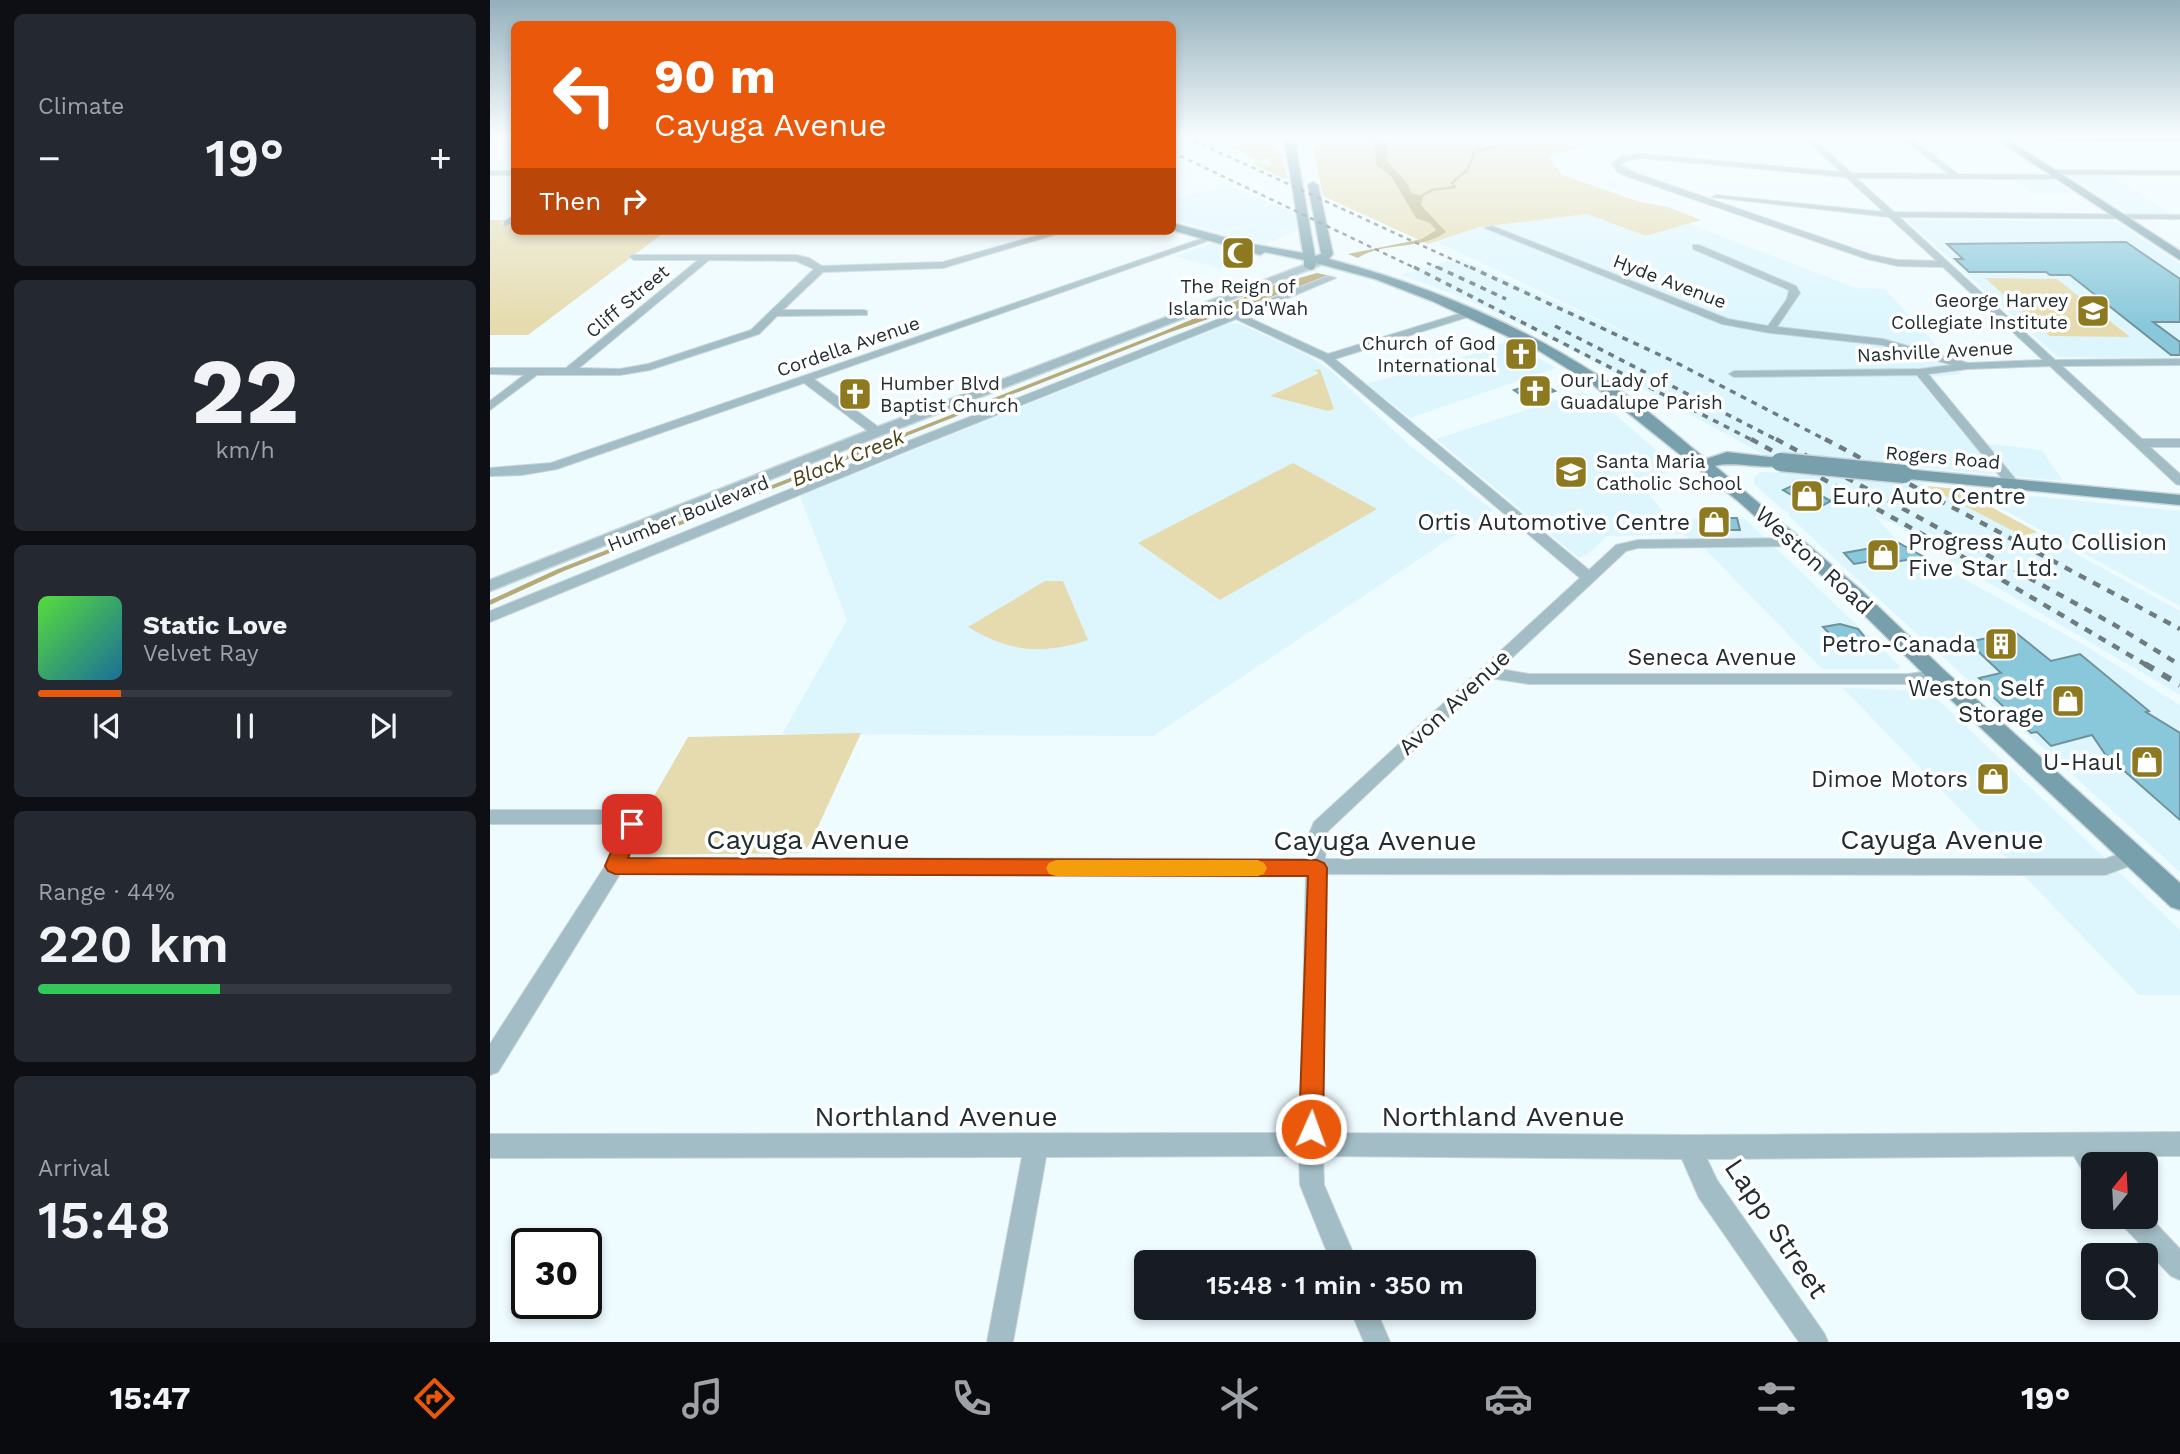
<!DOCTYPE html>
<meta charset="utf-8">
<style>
body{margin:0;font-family:"Work Sans",sans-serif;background:#242831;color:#f1f3f6;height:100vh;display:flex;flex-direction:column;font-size:26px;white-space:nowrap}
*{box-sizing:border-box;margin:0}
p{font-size:23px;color:#9ea1a6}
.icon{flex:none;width:38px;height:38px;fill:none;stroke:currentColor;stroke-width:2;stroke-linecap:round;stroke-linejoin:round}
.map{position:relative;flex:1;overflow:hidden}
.side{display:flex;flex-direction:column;gap:14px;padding:14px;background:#0d0f14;width:490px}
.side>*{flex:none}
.guide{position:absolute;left:21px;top:21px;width:665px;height:214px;border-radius:10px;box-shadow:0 4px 10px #0003;background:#ea580c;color:#fff;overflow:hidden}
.needle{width:46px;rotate:18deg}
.fabs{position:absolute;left:1591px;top:1152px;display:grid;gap:14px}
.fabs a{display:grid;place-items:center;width:77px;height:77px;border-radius:10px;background:#171b24;box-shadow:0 4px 10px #0003;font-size:35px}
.speed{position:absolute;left:21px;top:1228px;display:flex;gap:14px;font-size:35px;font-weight:700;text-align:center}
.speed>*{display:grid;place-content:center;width:91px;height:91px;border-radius:50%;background:#171b24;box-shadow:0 4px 10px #0003;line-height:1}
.speed .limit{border:4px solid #111;border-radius:10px;background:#fff;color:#111}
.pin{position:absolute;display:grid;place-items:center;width:60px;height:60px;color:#fff;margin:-30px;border-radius:14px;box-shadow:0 4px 10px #0006}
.me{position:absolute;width:77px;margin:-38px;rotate:2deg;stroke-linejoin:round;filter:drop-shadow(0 0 5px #0008)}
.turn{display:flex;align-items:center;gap:24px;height:147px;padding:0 28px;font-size:32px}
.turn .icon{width:91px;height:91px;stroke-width:2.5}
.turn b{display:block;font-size:49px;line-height:60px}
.then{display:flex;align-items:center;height:66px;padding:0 28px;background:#0003;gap:14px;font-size:26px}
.big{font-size:52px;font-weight:600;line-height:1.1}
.side .card{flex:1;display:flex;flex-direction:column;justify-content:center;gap:10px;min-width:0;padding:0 24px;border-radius:10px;background:#242831}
.side .dial{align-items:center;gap:0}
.dial b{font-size:91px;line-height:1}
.song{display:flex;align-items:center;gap:21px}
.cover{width:84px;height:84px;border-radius:10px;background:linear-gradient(135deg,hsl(110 70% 55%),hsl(200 70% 35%))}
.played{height:7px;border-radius:4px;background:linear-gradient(90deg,#ea580c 20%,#363941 20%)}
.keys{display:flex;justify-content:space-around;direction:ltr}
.heat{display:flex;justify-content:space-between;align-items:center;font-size:38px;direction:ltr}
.charge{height:10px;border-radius:5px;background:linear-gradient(90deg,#34c759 44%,#363941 0)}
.trip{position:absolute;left:644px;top:1250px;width:402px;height:70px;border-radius:10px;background:#171b24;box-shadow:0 4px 10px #0003;font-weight:600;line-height:70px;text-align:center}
.tab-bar{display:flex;height:112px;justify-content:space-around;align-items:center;background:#090b0e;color:#9ea1a6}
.tab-bar .icon{width:49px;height:49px}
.tab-bar .selected{color:#ea580c}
.tab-bar b{font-size:32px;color:#f1f3f6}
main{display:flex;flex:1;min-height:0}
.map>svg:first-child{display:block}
.built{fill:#ddf6fe}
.green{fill:#e5dbae}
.water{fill:#b6ab78}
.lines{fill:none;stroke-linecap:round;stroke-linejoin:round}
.stream{stroke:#b6ab78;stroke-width:2.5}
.building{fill:#89c8db;stroke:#72919b;stroke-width:2}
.minor-casing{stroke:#c9d6da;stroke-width:2}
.tertiary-casing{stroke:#c9d6da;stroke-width:3}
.secondary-casing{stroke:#c9d6da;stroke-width:3}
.minor{fill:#a2bdc5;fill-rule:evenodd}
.tertiary{fill:#a2bdc5;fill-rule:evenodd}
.secondary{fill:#779fac;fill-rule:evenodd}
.rail-far3{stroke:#6e7b7f;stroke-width:2.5;stroke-dasharray:4.5 4.5;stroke-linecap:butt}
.rail-far2{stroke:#6e7b7f;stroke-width:3.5;stroke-dasharray:6 6;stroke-linecap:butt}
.rail-far1{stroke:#6e7b7f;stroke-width:4.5;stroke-dasharray:8 8;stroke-linecap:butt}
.rail{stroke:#6e7b7f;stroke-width:6;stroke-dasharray:10 10;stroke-linecap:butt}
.secondary-bridge-casing{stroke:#c9d6da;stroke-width:21;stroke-linecap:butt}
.secondary-bridge{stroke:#779fac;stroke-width:18}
.route{fill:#ea580c;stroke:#983908;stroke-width:2}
.slow{fill:#f59e0b}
.labels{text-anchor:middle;stroke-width:7;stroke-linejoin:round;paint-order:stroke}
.far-street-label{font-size:19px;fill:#212d31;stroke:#fff}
.far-poi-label{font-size:19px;fill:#212d31;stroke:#fff;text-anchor:start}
.far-water-label{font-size:21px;font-style:italic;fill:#4a4118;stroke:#fff}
.poi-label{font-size:23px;fill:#212d31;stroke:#fff;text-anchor:end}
.street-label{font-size:23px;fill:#212d31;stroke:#fff}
.near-street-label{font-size:28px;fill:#212d31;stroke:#fff}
</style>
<main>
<section class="side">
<div class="card"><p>Climate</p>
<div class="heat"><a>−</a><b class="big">19°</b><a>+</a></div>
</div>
<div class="card dial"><b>22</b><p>km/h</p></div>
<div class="card">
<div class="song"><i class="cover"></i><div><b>Static Love</b><p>Velvet Ray</p></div></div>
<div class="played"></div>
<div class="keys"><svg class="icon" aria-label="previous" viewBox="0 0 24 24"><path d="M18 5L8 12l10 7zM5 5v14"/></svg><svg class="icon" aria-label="pause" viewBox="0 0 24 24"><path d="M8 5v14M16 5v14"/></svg><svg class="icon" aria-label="next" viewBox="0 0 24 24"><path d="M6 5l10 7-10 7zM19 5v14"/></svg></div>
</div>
<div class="card"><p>Range · 44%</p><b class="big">220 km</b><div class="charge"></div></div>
<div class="card"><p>Arrival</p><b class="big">15:48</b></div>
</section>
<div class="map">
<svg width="1690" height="1342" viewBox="0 0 1690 1342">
<rect width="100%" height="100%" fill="#eefbff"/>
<path class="built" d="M1153,137H1311L1330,155H1288L1216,147L1193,138L1185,140Z
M1578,175H1619L1682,214H1639Z
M1522,179H1560L1584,194H1544Z
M737,186L805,213L806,231L775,244L683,220V200Z
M1097,214L1156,236L1200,224L1366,288L1395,289L1472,374L1427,378L1480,442L1552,450L1573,481L1395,464L1533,536L1547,532L1690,611V695L1450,554L1409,526L1384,515L1409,543L1594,645L1690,705V872L1359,572L1298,515L1301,514L1293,510L1264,484V477L1271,472L1308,473L1052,334L977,299L912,275L968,258L1176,351L947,242L990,227Z
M1417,220L1625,221L1690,264V358L1568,357Z
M723,243L763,254L729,268L685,256Z
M740,323L751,324L817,355L840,370L918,444L1003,510L663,736L292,734L357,620L310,496Z
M1018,341L1066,368L920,418L877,384L983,354Z
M1092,392L1109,400L1186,468L1167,477L1157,492L1179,518L1255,519L1410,666L1408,669H1332L1215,549L1193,534L1117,536L1099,553L1089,558L946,439Z
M1512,493L1690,511V606L1503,504L1514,499Z
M1353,688L1439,691L1690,930V995H1649Z"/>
<path class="green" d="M735,137L776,138L790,143L786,148L794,156L791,159L798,178L795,179L762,164L769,162L782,166L778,158L770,161L732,142Z
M821,137L1196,138L1197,141L1216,147L1116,139L1059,157L1072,175L1150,202L1178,207L1211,220L1156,236L1097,214L990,227L938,244L833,196Z
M0,220H16L11,224H24V231H176L38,335H0Z
M1495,278L1567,279L1640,337L1560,336Z
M830,369L844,409L838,411L780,396L829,373L824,370Z
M803,463L887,509L730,600L648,543Z
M1436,486L1468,489L1547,532L1533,536Z
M555,581H573L598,640C553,655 519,652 478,627Z
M371,733L320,844L312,853L140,855L148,824L198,737Z"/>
<path class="water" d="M874,137L891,139L896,143C895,175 915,170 921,193L933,196L931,205L956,232C930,251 894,241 868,258L858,254L932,239L946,230L940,223L926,218L901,176L886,165L885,141Z
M827,273L841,276L678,333L74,571L0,605V600L68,569L672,332L781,286Z"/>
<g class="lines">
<path class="stream" d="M926,199L942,190L965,187L962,183L978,169L984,152L1012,145"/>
</g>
<path class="building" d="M1636,242L1690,279V322H1663L1690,342V355H1681L1580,275H1560L1556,272H1479L1465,259H1473L1457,244Z
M1050,382L1065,391L1038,400L1024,390Z
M1308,483L1341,501L1326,509L1293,490Z
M1212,518H1247L1250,530H1218Z
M1409,543L1434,557L1387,565L1381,561L1364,564L1354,553Z
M1350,624L1368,629L1374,636V645L1359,649L1352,647L1333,627Z
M1525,632L1561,661L1590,654L1659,711L1656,712L1690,733V820L1615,754L1602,735L1561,746L1547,732L1541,733L1498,692L1501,690L1489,678L1511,673L1478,642Z"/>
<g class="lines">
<defs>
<path id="minor" d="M1314,137H1322L1361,173L1459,174L1411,137H1419L1468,174L1569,175L1573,177L1569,179L1366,178L1404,212L1690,215V219L1409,217L1565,360L1690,359V365L1572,366L1652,439H1690V447H1660L1690,474V485L1686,484L1560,366L1478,369L1438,374L1527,481L1529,484L1523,488L1519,487L1427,375L1244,377L1239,374L1244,371L1430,369L1462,365L1392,345L1280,333L1232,324L995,228L1002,226L1238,319L1278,326L1297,299L1299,290L1203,249V245H1209L1306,286L1310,293L1287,327L1393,339L1478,363L1553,360L1453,267L1408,266L1377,259L1139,177L1127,172L1122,164L1132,156L1152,154L1351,172ZM1152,158L1356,177L1394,212L1226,195L1222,197L1399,217L1447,261L1408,260L1382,255L1145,173L1130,165L1137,160Z
M1512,137L1690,138V142L1510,140Z
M1563,170L1690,171V175L1560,174Z
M0,171H24V175H0Z
M21,217H24V223L14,226V222Z
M564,231H577L453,268L333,272L293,310H374L377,311V315L287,316L269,334L160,370L130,375H47L0,410V401L34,375L0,374V368H76L208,260H144L140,257L141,255H306L319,258L332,266L453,262ZM219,260L306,261L324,269L261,330L158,364L130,369L89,368Z
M722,235L729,237L324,379L391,429V435H383L314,383L67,469L32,475L0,476V468L61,463Z
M838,276L846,278L755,316L838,354L978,311H984V315L845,359L1099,570L1126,545L1148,540L1305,538L1312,542L1305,546L1148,548L1136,551L1010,669L1039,674H1418L1447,670L1455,675L1447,680L1418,684H1039L1000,678L838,831L835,859H1615L1643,849L1650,852L1652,857L1650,862L1615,875L835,874L833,1133L1199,1135L1690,1132V1156H1610L1614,1164H1603V1179L1595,1175L1584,1156L1217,1159L1227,1180L1334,1333L1338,1342H1309L1209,1198L1192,1159L833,1156L834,1185L867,1262H841L810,1185L809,1156L556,1157L523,1342H497L532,1157L0,1158V1134L810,1133L816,874H130L8,1072L0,1075V1044L117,863L132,828L125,824H0V810H128C137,813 147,817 151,825L138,858L816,859L817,839L824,822L1090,578L833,360L746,319L424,448L0,622V611L416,442Z
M1656,1213L1690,1249V1280L1681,1276L1632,1225L1629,1216H1656Z
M859,1307H885L900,1342H874Z"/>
<path id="tertiary" d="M832,258L836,259V263L392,435L0,591V580L382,429Z"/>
<path id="secondary" d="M794,137H804L825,256L831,254L818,185L823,182L828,185L843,254L839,259C934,284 1027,323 1109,376C1147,400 1181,431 1216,459L1237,452L1296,459L1298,462C1287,473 1245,460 1225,466L1371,590L1454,670L1690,883V910L1681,907L1440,680L1357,598L1248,501L1102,384L1051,352L942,301L885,279L826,263L824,269L820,270L814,266V260L775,252L770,255L682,230V223L756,243L813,253Z
M1503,137H1514L1690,251V260Z
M1414,469L1690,495V505L1408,478L1406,474Z"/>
</defs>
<use href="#minor" class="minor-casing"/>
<use href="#tertiary" class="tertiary-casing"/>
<use href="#secondary" class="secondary-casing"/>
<use href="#minor" class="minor"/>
<use href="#tertiary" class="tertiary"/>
<use href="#secondary" class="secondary"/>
<path class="rail-far3" d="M696,137L983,269
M682,152L927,269
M937,263L951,269"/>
<path class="rail-far2" d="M924,267L1264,441
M947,267L1016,299
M980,267L1183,361L1338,441
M1065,326L1289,441"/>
<path class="rail-far1" d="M1261,439L1468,554L1658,666
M1286,439L1623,624L1690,665
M1335,439L1690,629"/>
<path class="rail" d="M1655,664L1690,685"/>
<defs>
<path id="secondary-bridge" d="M1290,462L1414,474"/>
</defs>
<use href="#secondary-bridge" class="secondary-bridge-casing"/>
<use href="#secondary-bridge" class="secondary-bridge"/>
</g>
<linearGradient id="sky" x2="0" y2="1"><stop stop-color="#94b0bb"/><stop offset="0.42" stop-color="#f7fdff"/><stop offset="1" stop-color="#f7fdff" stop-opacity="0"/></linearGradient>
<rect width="1690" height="325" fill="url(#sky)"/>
<path class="route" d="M142,817L149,819L152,824L138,858L827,860L834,863L837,868L833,1129L829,1138L821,1141L813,1138L809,1129L818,876L125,874L118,871L115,866L133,824L136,819Z"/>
<path class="slow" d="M566,860H768L774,863L777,868L774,874L768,876H566L559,874L556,868L559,863Z"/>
<defs>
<symbol id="mosque-square" viewBox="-11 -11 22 22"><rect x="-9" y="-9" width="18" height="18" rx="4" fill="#8d7a20" stroke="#fff"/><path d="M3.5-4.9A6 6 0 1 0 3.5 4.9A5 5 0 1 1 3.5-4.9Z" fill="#fff"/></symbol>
<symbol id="school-square" viewBox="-11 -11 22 22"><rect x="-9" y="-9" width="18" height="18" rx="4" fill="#8d7a20" stroke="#fff"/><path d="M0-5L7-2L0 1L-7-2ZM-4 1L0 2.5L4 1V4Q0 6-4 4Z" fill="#fff"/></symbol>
<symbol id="church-square" viewBox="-11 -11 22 22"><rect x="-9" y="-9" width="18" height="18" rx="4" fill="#8d7a20" stroke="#fff"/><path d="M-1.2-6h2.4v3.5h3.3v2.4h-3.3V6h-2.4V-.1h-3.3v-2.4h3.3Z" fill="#fff"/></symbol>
<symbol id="shop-square" viewBox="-11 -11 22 22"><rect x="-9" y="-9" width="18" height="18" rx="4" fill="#8d7a20" stroke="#fff"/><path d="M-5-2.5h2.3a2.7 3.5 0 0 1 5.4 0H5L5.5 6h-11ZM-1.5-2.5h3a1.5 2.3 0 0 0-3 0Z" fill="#fff"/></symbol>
<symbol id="building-square" viewBox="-11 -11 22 22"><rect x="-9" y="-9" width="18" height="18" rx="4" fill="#8d7a20" stroke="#fff"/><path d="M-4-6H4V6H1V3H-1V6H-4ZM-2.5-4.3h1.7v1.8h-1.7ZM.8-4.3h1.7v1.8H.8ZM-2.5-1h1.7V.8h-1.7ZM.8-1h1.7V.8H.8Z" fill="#fff"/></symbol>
</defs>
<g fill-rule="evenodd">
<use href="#mosque-square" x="729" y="234" width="38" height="38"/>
<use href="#school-square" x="1584" y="292" width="38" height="38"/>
<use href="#church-square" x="1012" y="335" width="38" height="38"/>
<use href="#church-square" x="1026" y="372" width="38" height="38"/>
<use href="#church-square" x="346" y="375" width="38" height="38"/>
<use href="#school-square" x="1062" y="453" width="38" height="38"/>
<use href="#shop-square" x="1298" y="477" width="38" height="38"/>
<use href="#shop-square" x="1205" y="503" width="38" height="38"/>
<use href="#shop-square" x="1374" y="536" width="38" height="38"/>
<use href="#building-square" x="1492" y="625" width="38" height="38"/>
<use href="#shop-square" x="1559" y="682" width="38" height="38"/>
<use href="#shop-square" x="1638" y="743" width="38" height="38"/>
<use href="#shop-square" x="1484" y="760" width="38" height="38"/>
</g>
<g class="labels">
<g class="far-street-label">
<text transform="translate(1180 281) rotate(21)" y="7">Hyde Avenue</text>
<text transform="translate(137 301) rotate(-40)" y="7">Cliff Street</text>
<text transform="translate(358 346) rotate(-19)" y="7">Cordella Avenue</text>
<text transform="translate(1445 351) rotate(-3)" y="7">Nashville Avenue</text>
<text transform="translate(1453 457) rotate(5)" y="7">Rogers Road</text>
<text transform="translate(198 513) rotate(-22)" y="7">Humber Boulevard</text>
</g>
<g class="far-poi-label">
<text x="748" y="293" text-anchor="middle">The Reign of<tspan x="748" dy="22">Islamic Da'Wah</tspan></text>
<text x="1578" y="307" text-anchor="end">George Harvey<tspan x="1578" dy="22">Collegiate Institute</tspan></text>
<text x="1006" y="350" text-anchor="end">Church of God<tspan x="1006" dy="22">International</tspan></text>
<text x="1070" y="387">Our Lady of<tspan x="1070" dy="22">Guadalupe Parish</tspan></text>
<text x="390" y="390">Humber Blvd<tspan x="390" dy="22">Baptist Church</tspan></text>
<text x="1106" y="468">Santa Maria<tspan x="1106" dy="22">Catholic School</tspan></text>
</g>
<g class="far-water-label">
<text transform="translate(358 458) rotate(-22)" y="7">Black Creek</text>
</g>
<g class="poi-label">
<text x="1342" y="504" text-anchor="start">Euro Auto Centre</text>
<text x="1200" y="530">Ortis Automotive Centre</text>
<text x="1418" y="550" text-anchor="start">Progress Auto Collision<tspan x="1418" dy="26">Five Star Ltd.</tspan></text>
<text x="1486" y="652">Petro-Canada</text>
<text x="1554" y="696">Weston Self<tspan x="1554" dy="26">Storage</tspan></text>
<text x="1632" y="770">U-Haul</text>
<text x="1478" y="787">Dimoe Motors</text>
</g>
<g class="street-label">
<text transform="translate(1324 560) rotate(42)" y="8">Weston Road</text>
<text x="1222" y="665">Seneca Avenue</text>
<text transform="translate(964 702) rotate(-43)" y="8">Avon Avenue</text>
</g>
<g class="near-street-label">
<text x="318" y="849">Cayuga Avenue</text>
<text x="1452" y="849">Cayuga Avenue</text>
<text x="885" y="850">Cayuga Avenue</text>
<text x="446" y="1126">Northland Avenue</text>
<text x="1013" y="1126">Northland Avenue</text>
<text transform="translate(1287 1228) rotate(56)" y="10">Lapp Street</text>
</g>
</g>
</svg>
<div class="fabs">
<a><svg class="needle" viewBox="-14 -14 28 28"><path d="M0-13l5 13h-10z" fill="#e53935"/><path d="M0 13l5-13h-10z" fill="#9ea1a6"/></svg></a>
<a><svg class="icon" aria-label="search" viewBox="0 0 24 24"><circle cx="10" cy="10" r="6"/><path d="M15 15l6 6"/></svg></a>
</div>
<div class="speed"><div class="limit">30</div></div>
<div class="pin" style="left:142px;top:824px;background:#d93025"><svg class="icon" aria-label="arrive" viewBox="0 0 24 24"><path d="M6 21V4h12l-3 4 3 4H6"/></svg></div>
<svg class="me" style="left:821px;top:1129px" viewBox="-20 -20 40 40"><circle r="17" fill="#ea580c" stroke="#fff" stroke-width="3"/><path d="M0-11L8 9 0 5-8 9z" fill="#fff"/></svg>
<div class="trip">15:48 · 1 min · 350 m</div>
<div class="guide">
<div class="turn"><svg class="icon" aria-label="left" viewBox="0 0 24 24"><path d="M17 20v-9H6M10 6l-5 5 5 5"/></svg><div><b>90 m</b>Cayuga Avenue</div></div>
<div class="then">Then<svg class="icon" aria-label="right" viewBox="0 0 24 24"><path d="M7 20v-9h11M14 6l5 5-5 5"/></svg></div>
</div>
</div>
</main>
<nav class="tab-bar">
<b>15:47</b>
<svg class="icon selected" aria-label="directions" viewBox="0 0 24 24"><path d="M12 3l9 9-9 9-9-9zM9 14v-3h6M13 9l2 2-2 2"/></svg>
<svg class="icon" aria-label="music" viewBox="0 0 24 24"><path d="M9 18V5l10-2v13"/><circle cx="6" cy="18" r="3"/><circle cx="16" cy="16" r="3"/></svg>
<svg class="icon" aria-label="phone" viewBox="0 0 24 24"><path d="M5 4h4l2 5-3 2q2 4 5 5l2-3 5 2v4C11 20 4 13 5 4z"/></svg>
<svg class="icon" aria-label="climate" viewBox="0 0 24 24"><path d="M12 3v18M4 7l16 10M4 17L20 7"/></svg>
<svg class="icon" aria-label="car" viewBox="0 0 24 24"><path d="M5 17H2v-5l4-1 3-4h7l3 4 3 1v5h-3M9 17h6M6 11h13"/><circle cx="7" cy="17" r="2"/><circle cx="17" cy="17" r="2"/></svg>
<svg class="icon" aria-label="filters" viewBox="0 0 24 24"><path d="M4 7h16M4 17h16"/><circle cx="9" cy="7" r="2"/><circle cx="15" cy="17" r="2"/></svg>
<b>19°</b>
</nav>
